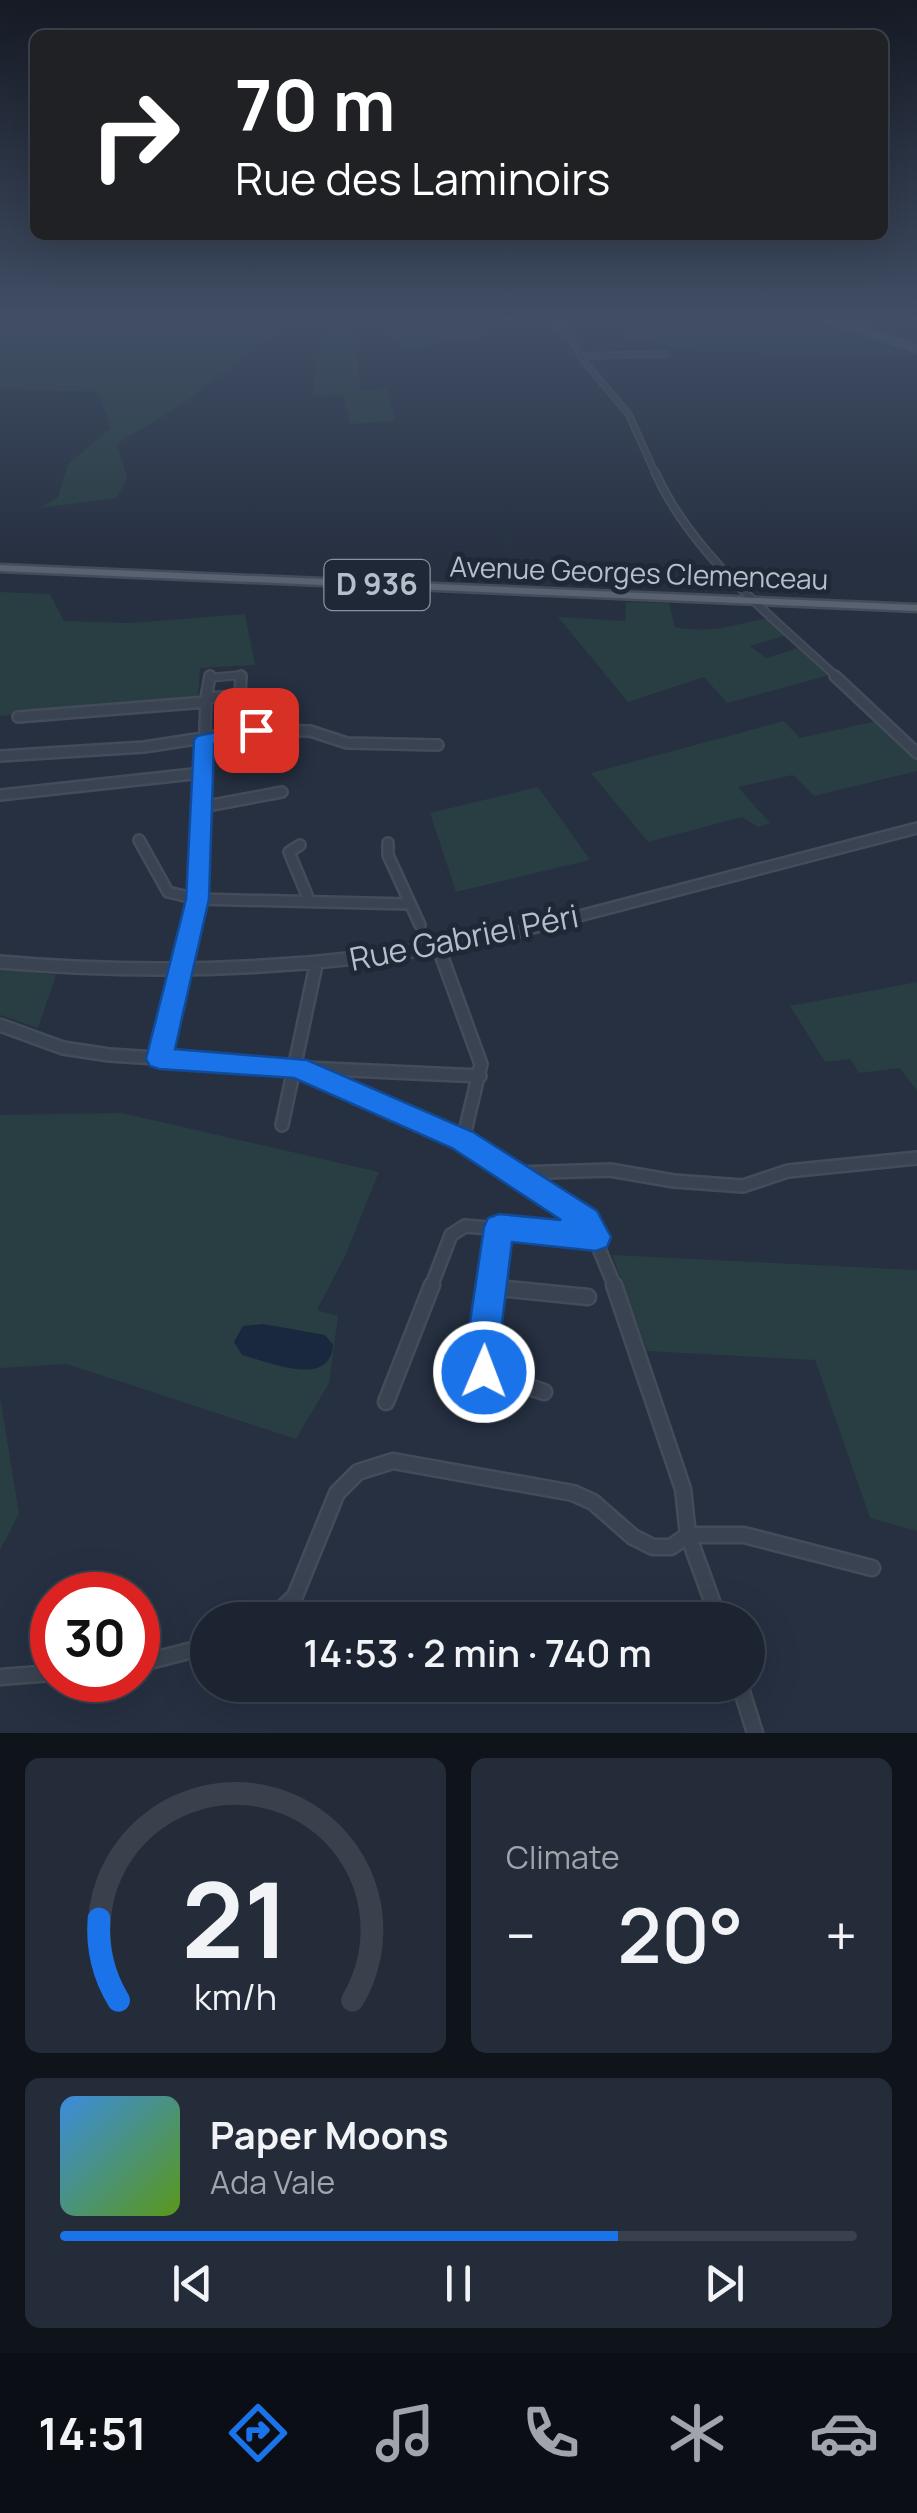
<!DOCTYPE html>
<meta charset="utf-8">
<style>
body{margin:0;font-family:Manrope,sans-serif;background:#252c39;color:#f1f3f6;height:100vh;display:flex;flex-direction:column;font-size:38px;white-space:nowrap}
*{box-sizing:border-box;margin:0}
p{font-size:32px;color:#a0a4ab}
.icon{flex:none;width:55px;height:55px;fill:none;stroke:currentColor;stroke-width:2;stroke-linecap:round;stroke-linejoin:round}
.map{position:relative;height:1733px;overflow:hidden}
.sheet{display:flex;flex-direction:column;gap:25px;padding:25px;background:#0f141b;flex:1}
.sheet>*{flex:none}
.hud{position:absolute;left:30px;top:30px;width:858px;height:210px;border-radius:15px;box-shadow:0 10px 40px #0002,0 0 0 2px #3a414d;background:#202124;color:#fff;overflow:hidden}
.speed{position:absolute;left:30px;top:1572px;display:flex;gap:20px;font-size:50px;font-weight:700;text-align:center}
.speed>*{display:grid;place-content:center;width:130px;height:130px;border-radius:50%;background:#1c2431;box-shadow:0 10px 40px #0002,0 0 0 2px #3a414d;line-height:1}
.speed .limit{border:15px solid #d22;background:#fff;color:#111}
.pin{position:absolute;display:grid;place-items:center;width:85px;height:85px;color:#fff;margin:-42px;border-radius:20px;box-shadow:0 5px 15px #0006}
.me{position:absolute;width:110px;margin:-55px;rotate:1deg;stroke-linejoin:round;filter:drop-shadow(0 0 8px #0008)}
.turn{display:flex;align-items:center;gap:35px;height:210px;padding:0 40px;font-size:45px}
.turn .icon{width:130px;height:130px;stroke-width:2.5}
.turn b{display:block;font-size:70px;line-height:85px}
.big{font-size:75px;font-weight:600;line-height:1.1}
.sheet .card{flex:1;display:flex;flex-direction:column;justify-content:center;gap:15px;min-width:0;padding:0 35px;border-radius:15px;background:#252c39}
.sheet .dial{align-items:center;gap:0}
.dial svg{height:260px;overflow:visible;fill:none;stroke:#3a414d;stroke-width:7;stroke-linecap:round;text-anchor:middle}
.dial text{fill:#f1f3f6;stroke:none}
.song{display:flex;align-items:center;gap:30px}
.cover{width:120px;height:120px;border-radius:15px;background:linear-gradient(135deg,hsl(210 70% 55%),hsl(90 70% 35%))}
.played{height:10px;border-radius:5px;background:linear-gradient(90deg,#1a73e8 70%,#3a414d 70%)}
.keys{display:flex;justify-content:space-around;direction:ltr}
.heat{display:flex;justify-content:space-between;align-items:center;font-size:55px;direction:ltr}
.sheet .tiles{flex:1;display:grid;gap:25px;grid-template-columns:1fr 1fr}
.card:last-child{grid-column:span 2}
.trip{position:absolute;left:190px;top:1602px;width:575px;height:100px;border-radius:50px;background:#1c2431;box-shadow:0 10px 40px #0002,0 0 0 2px #3a414d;font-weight:600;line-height:100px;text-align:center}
.menu{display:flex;height:160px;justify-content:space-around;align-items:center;background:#0b0e14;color:#a0a4ab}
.menu .icon{width:70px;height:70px}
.menu .current{color:#1a73e8}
.menu b{font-size:45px;color:#f1f3f6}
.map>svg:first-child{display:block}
.green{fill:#283e42}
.water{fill:#19273f}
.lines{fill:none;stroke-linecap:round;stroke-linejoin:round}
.street-far4-casing{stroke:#444c5a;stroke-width:8}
.street-far3-casing{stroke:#444c5a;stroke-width:10}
.street-far2-casing{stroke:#444c5a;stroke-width:14}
.street-far1-casing{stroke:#444c5a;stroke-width:16}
.street-casing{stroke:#444c5a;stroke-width:19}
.secondary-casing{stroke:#444c5a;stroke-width:10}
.primary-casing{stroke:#444c5a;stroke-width:5}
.street-far4{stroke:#3a4351;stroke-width:5}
.street-far3{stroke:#3a4351;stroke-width:6}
.street-far2{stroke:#3a4351;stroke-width:9}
.street-far1{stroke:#3a4351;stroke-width:11}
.street{stroke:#3a4351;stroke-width:14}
.secondary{stroke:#485164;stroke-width:8}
.primary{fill:#596271;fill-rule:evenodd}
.route{fill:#1a73e8;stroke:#114b97;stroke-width:2.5}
.labels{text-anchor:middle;stroke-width:10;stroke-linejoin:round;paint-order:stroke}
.far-street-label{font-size:28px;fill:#b7becb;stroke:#1f2836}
.shield{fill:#1f2836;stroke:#89919e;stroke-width:2.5}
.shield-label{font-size:30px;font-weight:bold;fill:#b7becb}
.street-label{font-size:32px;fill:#b7becb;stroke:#1f2836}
</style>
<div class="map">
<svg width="917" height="1733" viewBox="0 0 917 1733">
<rect width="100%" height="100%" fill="#263041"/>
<path class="green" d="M0,317H110L107,329L211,323L226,321L224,317H306L270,337L184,403L117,444L127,478L117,498L40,508L58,497L68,464L111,428L99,392L0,389Z
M365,317H544L546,319L479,323L491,335L406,348Z
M628,317H820L917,355L696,351L622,336Z
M356,331L360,390L387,389L395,421L350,424L344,395L313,396L321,333Z
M0,592L50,594L64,621L129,623L245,614L255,665L200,668L198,697L0,716Z
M626,602L669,603L675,627C710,634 734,625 768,618L787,635L750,646L766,658L802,647L830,675L727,703L704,677L628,702L558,617L625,621Z
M784,721L800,738L877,721L917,758V771L814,796L793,775L738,787L770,823L758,827L742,817L648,842L591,773Z
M538,787L590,860L456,892L430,813Z
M0,969L56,975L38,1028L0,1015Z
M917,982V1091L900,1068L859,1073L850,1059L825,1062L790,1006Z
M122,1113L379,1172L346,1254L317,1310L338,1316L329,1383L296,1439L67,1364L0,1368V1115Z
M612,1255L917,1270V1531L870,1518L815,1360L647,1351Z
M0,1396L19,1514L0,1550Z"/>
<path class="water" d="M263,1324L325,1335L333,1345C330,1389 269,1362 242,1355L234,1342L243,1326Z"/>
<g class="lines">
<defs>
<path id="street-far4" d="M550,317L568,333L584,361L629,415L656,475
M581,356L665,354"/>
<path id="street-far3" d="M655,472C692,555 773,618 838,678
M208,678L241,675V678"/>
<path id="street-far2" d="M835,676L917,753
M206,698L210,676
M206,698L240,696L241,676
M18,717L206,702
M0,756L144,747L255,730L310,731L347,743L438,745
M0,795L202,773
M202,807L282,792
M139,840L168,892L197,899L409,904
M388,843V855L420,925
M300,845L289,852L309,900
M189,943L200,873L206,698
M461,943L510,934L917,828"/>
<path id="street-far1" d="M439,949L481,1064L463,1140
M0,962C158,976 318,969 474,941
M0,1025L63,1048L109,1055L297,1067L463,1140L587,1220L615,1287
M159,1059L190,941
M305,1068L480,1076
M282,1125L316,965
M517,1173L610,1170L674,1181L743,1186L788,1171L917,1158
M431,1287L451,1235L465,1226L596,1237
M488,1287L499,1227"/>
<path id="street" d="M488,1285L482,1336L484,1372L544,1392
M614,1285L683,1489L688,1535L719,1620
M488,1287L588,1297
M386,1402L432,1285
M270,1620L295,1596L337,1493L358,1472L393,1461L573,1493L593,1502L633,1537L653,1547H671L688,1535H744L872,1568
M138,1664L208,1646
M0,1677L52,1673
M740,1685L755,1733"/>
<path id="secondary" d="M824,317L917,349"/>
<path id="primary" d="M0,565L917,605V611L0,571Z"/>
</defs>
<use href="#street-far4" class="street-far4-casing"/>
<use href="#street-far3" class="street-far3-casing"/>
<use href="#street-far2" class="street-far2-casing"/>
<use href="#street-far1" class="street-far1-casing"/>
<use href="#street" class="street-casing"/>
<use href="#secondary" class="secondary-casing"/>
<use href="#primary" class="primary-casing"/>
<use href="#street-far4" class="street-far4"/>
<use href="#street-far3" class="street-far3"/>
<use href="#street-far2" class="street-far2"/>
<use href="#street-far1" class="street-far1"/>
<use href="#street" class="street"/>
<use href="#secondary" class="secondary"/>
<use href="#primary" class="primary"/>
</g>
<linearGradient id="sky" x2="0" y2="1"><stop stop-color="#151a24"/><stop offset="0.57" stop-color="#414e65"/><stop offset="1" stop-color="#414e65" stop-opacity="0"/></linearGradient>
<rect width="917" height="560" fill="url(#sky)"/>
<path class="route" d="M256,724L263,726V734L214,744L209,899L175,1049L307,1060L473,1132L597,1211L611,1237L607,1247L596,1251L512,1242L498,1356L501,1372L496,1384L484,1388L472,1384L465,1356L484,1227L488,1218L499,1214L561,1220L452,1148L294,1078L159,1069L150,1066L146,1059L186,899L194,740L197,736Z"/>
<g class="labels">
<g class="far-street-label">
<text transform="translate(639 573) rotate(2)" y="10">Avenue Georges Clemenceau</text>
</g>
<rect class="shield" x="324.5" y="560" width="105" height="50" rx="8"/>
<g class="shield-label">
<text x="377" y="595">D 936</text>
</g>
<g class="street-label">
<text transform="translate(464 938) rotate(-11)" y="11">Rue Gabriel Péri</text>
</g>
</g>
</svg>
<div class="speed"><div class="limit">30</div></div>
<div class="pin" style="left:256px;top:730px;background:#d93025"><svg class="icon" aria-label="arrive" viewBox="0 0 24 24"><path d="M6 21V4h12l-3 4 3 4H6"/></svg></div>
<svg class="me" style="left:484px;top:1372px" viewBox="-20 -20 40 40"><circle r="17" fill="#1a73e8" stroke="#fff" stroke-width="3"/><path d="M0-11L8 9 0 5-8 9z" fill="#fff"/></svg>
<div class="trip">14:53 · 2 min · 740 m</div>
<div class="hud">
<div class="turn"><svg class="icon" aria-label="right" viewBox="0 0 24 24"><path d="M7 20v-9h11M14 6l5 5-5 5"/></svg><div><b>70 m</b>Rue des Laminoirs</div></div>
</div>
</div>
<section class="sheet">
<div class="tiles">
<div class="card dial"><svg viewBox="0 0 100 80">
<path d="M14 69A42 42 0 1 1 86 69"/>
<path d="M14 69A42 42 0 0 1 8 44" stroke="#1a73e8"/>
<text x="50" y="56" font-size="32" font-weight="700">21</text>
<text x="50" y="72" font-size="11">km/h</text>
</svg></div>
<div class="card"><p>Climate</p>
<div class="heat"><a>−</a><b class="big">20°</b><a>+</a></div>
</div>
<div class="card">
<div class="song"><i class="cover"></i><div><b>Paper Moons</b><p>Ada Vale</p></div></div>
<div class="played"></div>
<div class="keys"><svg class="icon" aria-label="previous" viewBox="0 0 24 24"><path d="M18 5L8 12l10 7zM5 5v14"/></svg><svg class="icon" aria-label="pause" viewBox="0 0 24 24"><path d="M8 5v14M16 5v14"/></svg><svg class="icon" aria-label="next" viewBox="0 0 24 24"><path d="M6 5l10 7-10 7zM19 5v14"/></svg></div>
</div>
</div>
</section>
<nav class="menu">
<b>14:51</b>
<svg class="icon current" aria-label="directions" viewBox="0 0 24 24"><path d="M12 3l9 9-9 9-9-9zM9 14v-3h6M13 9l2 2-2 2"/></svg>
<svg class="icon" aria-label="music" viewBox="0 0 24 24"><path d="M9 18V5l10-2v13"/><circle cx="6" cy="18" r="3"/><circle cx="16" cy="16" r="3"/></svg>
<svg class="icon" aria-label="phone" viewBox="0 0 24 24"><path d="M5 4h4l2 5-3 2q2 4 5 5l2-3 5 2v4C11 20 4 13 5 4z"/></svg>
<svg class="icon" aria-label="climate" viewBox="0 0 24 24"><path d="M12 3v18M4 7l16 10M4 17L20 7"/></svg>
<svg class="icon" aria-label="car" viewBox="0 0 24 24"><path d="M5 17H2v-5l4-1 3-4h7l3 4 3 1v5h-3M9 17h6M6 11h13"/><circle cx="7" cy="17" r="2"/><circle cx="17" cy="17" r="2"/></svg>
</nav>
